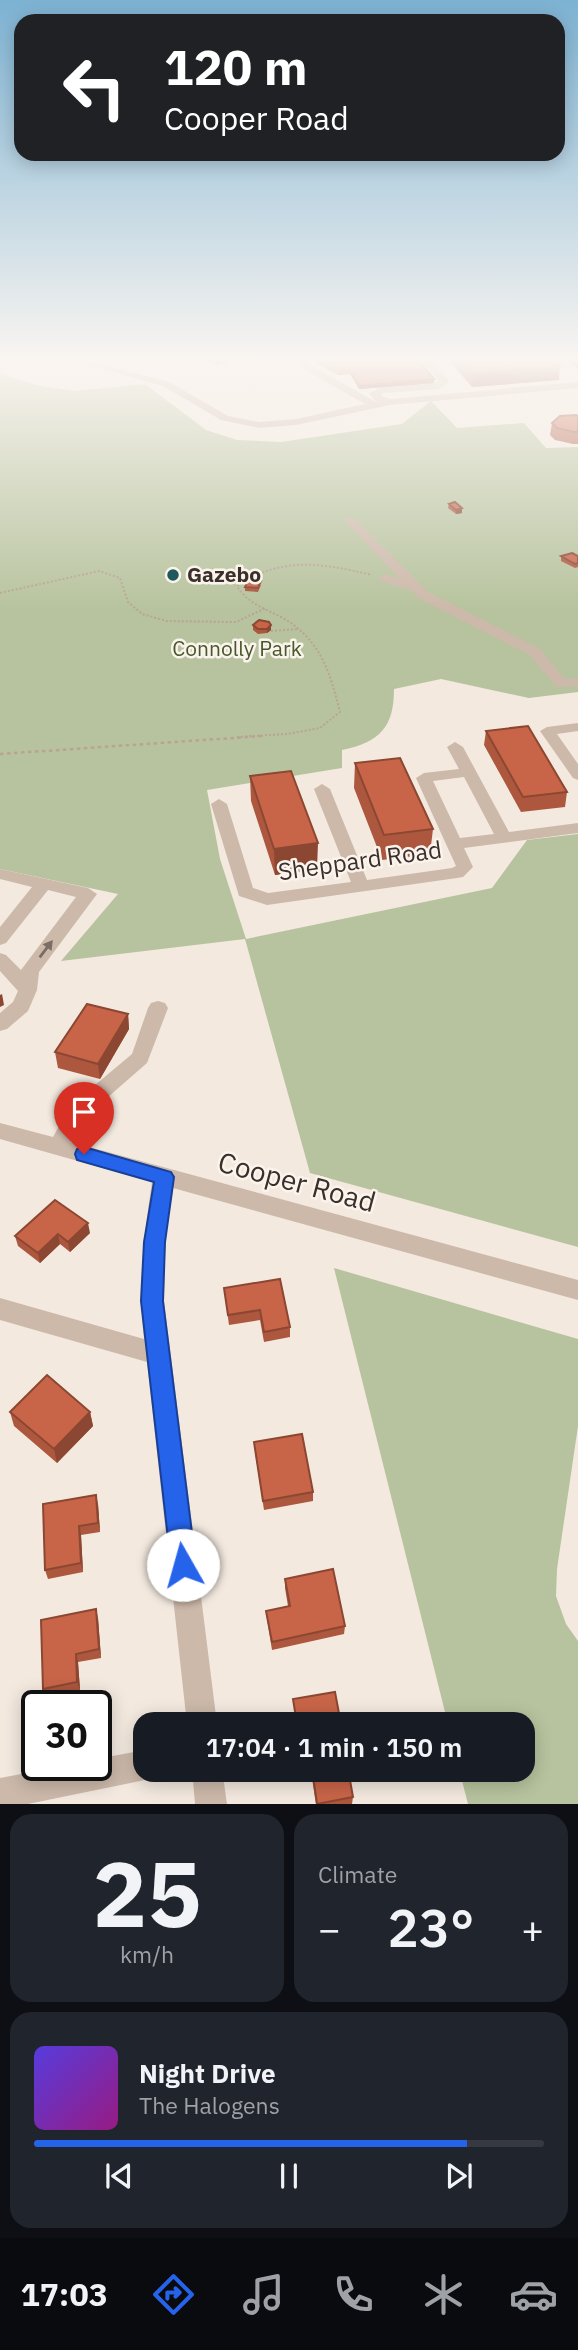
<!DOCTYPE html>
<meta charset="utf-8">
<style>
body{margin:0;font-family:"IBM Plex Sans",sans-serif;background:#20242c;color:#f1f3f6;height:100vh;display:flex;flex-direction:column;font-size:26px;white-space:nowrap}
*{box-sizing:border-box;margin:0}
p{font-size:23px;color:#9ea1a6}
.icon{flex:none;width:38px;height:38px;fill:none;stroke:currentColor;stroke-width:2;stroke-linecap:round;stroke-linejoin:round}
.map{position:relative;height:1804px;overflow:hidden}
.sheet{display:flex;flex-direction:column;gap:10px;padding:10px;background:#0d0f14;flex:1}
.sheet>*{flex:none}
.top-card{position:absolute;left:14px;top:14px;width:551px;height:147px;border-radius:21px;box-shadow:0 4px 18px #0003;background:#202124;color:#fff;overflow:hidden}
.speed{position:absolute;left:21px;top:1690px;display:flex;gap:14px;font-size:35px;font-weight:700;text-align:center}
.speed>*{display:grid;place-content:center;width:91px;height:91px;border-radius:50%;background:#171b24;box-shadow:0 4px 18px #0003;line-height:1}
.speed .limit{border:4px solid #111;border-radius:10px;background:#fff;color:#111}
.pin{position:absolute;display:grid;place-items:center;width:60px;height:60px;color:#fff;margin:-72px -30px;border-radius:50% 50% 50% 0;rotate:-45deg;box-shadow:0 0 7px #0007}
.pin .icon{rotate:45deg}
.me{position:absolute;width:77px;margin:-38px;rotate:353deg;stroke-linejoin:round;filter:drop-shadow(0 0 5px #0008)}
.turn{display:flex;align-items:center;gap:24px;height:147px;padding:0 35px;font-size:32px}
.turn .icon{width:91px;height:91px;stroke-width:2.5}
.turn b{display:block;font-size:49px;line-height:60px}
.big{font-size:52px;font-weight:600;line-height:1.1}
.sheet .tile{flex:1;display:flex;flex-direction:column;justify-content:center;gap:10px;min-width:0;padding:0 24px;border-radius:21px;background:#20242c}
.sheet .dial{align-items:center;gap:0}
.dial b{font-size:91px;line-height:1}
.song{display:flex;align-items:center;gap:21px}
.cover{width:84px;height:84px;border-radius:10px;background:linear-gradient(135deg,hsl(250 70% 55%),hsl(310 70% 35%))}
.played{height:7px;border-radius:4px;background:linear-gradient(90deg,#2563eb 85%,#363941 85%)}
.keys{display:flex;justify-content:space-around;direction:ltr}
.heat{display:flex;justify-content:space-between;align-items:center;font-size:38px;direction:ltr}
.sheet .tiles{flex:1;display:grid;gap:10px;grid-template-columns:1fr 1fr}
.tile:last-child{grid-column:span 2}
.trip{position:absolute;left:133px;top:1712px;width:402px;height:70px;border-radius:21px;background:#171b24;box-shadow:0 4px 18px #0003;font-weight:600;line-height:70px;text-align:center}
.tabs{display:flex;height:112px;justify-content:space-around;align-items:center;background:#090b0e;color:#9ea1a6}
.tabs .icon{width:49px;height:49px}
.tabs .current{color:#2563eb}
.tabs b{font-size:32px;color:#f1f3f6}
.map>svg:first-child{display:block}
.green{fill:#b7c39e}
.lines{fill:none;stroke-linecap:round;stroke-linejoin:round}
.path-far1{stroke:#b8a394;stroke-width:2;stroke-dasharray:2 2;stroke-linecap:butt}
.path{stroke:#b8a394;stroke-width:2.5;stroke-dasharray:3.5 3.5;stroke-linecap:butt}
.minor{fill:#ccb9aa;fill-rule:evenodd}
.major{fill:#7c655b;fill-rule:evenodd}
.wall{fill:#ac573e}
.shaded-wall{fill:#8c4732}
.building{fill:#c86548;stroke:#8c4732;stroke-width:2}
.oneway{fill:#7c6d64}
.route{fill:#2563eb;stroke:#184099;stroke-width:2}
.poi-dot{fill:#1e595c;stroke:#fbf4ec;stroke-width:2.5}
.labels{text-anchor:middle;stroke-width:5;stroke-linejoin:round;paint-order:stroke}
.far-poi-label{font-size:21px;font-weight:bold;fill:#3a2f2a;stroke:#fbf4ec;text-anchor:start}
.far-park-label{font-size:21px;fill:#49592d;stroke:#fbf4ec}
.street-label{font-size:24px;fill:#3a2f2a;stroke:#fbf4ec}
.near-street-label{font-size:28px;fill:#3a2f2a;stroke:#fbf4ec}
</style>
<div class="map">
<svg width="578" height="1804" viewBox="0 0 578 1804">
<rect width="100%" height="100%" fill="#f3e9df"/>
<path class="green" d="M0,374L41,386L75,391L145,384L206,430L237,440L281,442L402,424L431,401L457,428L524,423L546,448L578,447V692L529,698L441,679L394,689C394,727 380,742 342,750V768L207,790L220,859L246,939L492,888L527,840L578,834V1247L310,1173L245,939L61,961L118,894L0,869Z
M334,1268L578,1339V1426L557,1569L556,1596L566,1624L578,1641V1804H468L459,1769H523V1724H448Z"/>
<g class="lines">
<path class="path-far1" d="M0,593L99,571L120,578L128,602L142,614L167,621L236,622L266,608
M271,631L299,629
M237,737L287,734L320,728L340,712C330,672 320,638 281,617C265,609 246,602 237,586C283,556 321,563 372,575"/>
<path class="path" d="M0,754L262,736"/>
<path class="minor" d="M58,357H73L169,382L228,416L259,422L296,419L365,404L302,368L295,357H304L308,364L376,402H378L374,400L369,393L382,387L436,383L439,381L419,357H428L448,379V383L438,389L383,393L381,396L391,399L578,382V388L390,405L296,425L259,428L221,420L163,386Z
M346,518H354L428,592L540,649L565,679L578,678V686L556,687L530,655L418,598L412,591L381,581L379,578L385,574L400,579L346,522Z
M578,723V731L557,734L578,764V780L573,778L540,731L547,727Z
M455,742L463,747L509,832L578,823V833L464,848L473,867L463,877L457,878L267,905L239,896L211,804L219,799L227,804L253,888L268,893L351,882L314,789L322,784L330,789L367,880L452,868L456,866L416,778L424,773L459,769L447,747ZM464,777L494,834L460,838L433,781Z
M0,869L88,888L97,894L39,972L37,990L28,1011L7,1029L0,1031V1013L13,1002L18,991L0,971V953L6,955L21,970L76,897L48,890L6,943L0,945V927L32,887L0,879Z
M158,1001L165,1003L168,1008L147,1063L84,1118L71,1142L578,1280V1300L173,1188L165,1243L164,1301L217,1724H187L147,1362L0,1320V1298L144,1339C138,1285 144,1235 152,1182L0,1139V1123L53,1137L70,1106L132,1054L148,1008L151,1003Z
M145,1750V1769H159L156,1776L145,1780L28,1804H0V1778L64,1766H96V1759Z
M192,1769H222L227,1804H195Z"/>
<path class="major" d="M564,357H574L578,361V369Z"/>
</g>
<path class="wall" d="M154,357H191L164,360Z
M196,357H227V362L216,365Z
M312,357H416L434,383L359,389L350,374L338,375L316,363Z
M446,357H551L559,380L472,387Z
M578,416V444H573L555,440L550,435L552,423Z
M449,504L462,508V513L456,514L448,508Z
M561,556H578V567L575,568L561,561Z
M261,585L258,592L245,591V587Z
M253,625H271V630L267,633L258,634L253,630Z
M486,731L567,792L565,807L521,812L484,745Z
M355,763L433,829L430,854L382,860L354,788Z
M250,776L317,869L275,875L251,801Z
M128,1014L129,1029L100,1079L58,1068L55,1052Z
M90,1233L70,1252L60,1244L40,1263L18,1246L15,1236Z
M224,1288L290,1327V1337L264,1342L260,1320L229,1325Z
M10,1412H90L93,1426L57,1463L14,1426Z
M254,1442L313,1492V1501L264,1510L255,1452Z
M43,1504H98L100,1532L81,1535L83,1572L48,1579L45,1570Z
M285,1579L345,1626L344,1634L272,1650L267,1619L266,1611L288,1606L285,1588Z
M98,1618L101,1658L78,1662L80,1690L46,1697L43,1689Z
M302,1769H348L353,1797L352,1804H316L311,1772L302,1774Z"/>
<path class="shaded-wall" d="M164,357H191L164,360Z
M216,357H227V362L216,365Z
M560,366L559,380L472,387L473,373Z
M350,370V374L338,375V371Z
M434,379V383L359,389V386Z
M462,508V513L456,514V510Z
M271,625V630L267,633V629Z
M318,843L317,869L275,875L274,849Z
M2,994L4,1005L0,1007V995Z
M128,1014L129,1029L100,1079L98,1064Z
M88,1223L90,1233L70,1252L68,1242Z
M58,1234L60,1244L40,1263L38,1253Z
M90,1412L93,1426L57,1463L54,1449Z
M96,1495L98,1504L100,1532L98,1523Z
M79,1526L81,1535L83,1572L81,1563Z
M96,1609L98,1618L101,1658L99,1649Z
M76,1654L78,1662L80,1690L77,1682Z"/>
<path class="building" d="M315,357H416L434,379L359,386L350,370L338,371Z
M459,357H551L560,366L473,373Z
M576,415L578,416V432H574L557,428L552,423L560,416Z
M455,502L462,508L456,510L449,504Z
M572,553L578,556V563L575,564L561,556Z
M248,580L261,581L258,588L245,587Z
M259,620L269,622L271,625L267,629H258L253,625Z
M528,726L567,792L523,797L486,731Z
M400,758L433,829L384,835L355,763Z
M291,771L318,843L274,849L250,776Z
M87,1004L128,1014L98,1064L55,1052Z
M55,1200L88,1223L68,1242L58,1234L38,1253L15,1236Z
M280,1279L290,1327L264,1332L260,1310L228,1315L224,1288Z
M47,1375L90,1412L54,1449L10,1412Z
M302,1434L313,1492L263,1501L254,1442Z
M96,1495L98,1523L79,1526L81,1563L45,1570L43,1504Z
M333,1569L345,1626L272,1642L266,1611L290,1606L285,1579Z
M96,1609L99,1649L76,1654L77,1682L43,1689L41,1620Z
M335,1692L341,1724H297L293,1699Z
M312,1769H348L353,1797L317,1804Z"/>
<defs><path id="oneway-solid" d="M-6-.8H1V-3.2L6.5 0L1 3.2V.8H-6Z" transform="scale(1.75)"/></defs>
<use class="oneway" href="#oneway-solid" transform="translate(46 949) rotate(-53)"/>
<linearGradient id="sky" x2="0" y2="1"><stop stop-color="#7db2d2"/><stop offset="0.59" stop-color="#faf5f1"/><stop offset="1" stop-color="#faf5f1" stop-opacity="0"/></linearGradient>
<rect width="578" height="610" fill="url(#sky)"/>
<path class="route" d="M84,1147L171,1172L174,1177L165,1242L163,1301L196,1565L192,1574L183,1578L174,1574L171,1565L141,1301L144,1242L154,1182L77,1160L75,1154L77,1149Z"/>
<circle class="poi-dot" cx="173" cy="575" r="7"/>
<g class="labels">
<g class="far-poi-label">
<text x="187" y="582">Gazebo</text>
</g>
<g class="far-park-label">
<text x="237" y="656">Connolly Park</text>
</g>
<g class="street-label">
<text transform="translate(360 861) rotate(-8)" y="8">Sheppard Road</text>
</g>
<g class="near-street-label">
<text transform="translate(297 1182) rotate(15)" y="10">Cooper Road</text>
</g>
</g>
</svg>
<div class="speed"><div class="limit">30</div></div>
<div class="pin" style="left:84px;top:1154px;background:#d93025"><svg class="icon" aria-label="arrive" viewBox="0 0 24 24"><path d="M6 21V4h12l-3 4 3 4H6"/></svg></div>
<svg class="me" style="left:183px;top:1565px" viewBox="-20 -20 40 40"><circle r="19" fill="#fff"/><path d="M0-13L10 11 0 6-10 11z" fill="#2563eb"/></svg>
<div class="trip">17:04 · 1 min · 150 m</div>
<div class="top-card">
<div class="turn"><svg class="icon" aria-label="left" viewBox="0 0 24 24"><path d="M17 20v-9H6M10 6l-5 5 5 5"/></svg><div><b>120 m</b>Cooper Road</div></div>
</div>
</div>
<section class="sheet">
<div class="tiles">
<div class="tile dial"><b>25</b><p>km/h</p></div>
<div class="tile"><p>Climate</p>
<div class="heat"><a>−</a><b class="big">23°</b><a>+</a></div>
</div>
<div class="tile">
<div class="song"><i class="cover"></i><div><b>Night Drive</b><p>The Halogens</p></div></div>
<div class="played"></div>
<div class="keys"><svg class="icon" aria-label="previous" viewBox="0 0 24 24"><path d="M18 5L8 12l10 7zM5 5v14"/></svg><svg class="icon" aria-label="pause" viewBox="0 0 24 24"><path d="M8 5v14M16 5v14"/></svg><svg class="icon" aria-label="next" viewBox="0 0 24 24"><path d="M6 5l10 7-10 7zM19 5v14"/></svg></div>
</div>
</div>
</section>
<nav class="tabs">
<b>17:03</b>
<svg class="icon current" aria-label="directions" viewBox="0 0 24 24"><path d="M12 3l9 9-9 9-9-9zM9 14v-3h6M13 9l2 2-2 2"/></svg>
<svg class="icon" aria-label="music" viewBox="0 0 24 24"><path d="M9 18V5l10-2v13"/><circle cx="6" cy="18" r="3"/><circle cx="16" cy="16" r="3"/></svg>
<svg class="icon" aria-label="phone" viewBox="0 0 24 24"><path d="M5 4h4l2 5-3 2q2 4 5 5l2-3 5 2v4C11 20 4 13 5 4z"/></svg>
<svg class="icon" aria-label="climate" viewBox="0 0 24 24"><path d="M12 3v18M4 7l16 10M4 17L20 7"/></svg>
<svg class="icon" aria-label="car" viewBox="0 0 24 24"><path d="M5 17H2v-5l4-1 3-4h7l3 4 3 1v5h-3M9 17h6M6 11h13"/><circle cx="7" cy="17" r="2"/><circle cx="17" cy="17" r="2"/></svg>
</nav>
